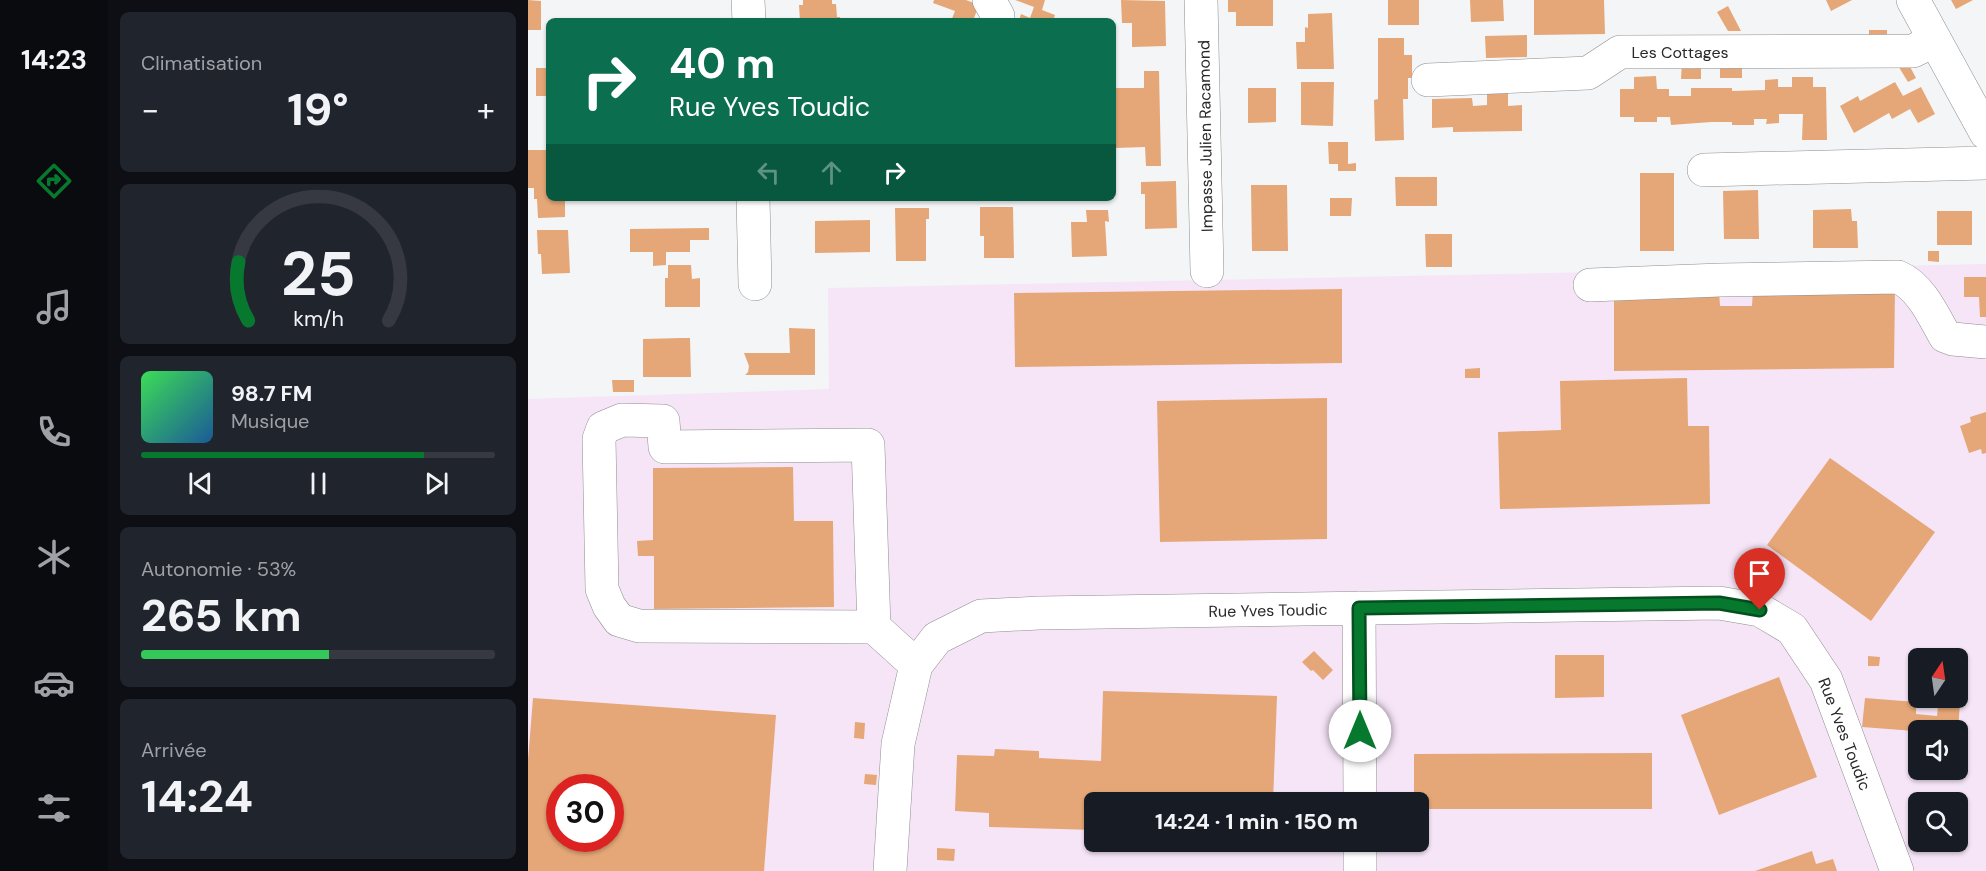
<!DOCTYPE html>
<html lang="fr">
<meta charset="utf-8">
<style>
body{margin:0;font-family:"DM Sans",sans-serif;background:#20242c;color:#f1f3f6;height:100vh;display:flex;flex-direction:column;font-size:22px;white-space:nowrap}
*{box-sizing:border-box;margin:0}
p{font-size:20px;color:#9ea1a6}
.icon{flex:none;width:33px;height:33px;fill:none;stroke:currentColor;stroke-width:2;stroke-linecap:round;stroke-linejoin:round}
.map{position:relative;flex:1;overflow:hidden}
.drawer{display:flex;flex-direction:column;gap:12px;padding:12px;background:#0d0f14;width:420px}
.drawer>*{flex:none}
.banner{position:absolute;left:18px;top:18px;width:570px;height:183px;border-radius:9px;box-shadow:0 2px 4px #0004;background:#0b6e4f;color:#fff;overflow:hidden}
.needle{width:39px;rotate:13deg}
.fabs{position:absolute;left:1380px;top:648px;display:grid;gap:12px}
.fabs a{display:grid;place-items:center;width:60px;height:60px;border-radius:9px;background:#171b24;box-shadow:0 2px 4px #0004;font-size:30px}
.speed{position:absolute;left:18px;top:774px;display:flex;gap:12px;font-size:30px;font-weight:700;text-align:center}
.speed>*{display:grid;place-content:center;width:78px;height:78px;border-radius:50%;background:#171b24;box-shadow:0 2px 4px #0004;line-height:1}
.speed .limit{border:9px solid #d22;background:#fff;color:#111}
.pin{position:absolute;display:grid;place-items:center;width:51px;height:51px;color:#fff;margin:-62px -26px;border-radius:50% 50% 50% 0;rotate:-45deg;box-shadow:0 0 6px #0007}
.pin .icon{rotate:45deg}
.me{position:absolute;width:66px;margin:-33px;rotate:0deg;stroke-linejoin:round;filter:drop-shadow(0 0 4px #0008)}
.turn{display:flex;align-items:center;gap:21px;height:126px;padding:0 24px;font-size:27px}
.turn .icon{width:78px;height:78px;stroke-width:2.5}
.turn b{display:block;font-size:42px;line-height:51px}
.lanes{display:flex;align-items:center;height:57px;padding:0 24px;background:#0003;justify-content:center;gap:30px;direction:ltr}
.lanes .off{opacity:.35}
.big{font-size:45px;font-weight:700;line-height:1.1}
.drawer .card{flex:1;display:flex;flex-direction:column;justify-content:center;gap:9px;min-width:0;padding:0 21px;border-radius:9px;background:#20242c}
.drawer .dial{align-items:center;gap:0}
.dial svg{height:156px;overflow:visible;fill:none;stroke:#363941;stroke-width:7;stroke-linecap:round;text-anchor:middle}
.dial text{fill:#f1f3f6;stroke:none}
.song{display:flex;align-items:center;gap:18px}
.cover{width:72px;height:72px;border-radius:9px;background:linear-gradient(135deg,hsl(130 70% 55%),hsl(210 70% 35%))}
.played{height:6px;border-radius:3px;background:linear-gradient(90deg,#06792e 80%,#363941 80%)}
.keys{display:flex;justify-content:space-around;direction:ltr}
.heat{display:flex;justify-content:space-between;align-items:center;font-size:33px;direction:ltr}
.charge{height:9px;border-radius:4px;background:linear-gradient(90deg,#34c759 53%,#363941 0)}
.trip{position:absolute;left:556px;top:792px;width:345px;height:60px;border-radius:9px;background:#171b24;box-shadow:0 2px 4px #0004;font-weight:700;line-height:60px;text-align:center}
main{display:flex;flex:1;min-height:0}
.dock{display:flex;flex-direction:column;width:108px;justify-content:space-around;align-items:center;background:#090b0e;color:#9ea1a6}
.dock .icon{width:42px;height:42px}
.dock .on{color:#06792e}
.dock b{font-size:27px;color:#f1f3f6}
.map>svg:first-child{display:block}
.industrial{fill:#f6e5f7;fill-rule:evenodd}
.building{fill:#e5a777;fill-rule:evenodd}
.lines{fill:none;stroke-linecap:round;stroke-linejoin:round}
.minor-casing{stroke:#8d8e8f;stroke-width:34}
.minor{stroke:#fff;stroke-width:33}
.route-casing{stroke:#044f1e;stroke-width:15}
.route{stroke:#06792e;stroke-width:10}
.labels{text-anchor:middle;stroke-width:5;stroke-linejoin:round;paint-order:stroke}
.street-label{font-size:16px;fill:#29292a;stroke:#fff}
</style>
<main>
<nav class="dock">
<b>14:23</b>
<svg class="icon on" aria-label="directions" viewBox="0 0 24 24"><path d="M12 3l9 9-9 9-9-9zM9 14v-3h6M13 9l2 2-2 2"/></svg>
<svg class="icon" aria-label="music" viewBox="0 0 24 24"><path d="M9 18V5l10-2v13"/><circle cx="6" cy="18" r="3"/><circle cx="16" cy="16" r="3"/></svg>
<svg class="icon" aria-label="phone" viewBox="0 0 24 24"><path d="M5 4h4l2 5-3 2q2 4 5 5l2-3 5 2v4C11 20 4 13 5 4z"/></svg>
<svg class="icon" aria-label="climate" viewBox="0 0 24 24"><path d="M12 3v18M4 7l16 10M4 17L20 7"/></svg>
<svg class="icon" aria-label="car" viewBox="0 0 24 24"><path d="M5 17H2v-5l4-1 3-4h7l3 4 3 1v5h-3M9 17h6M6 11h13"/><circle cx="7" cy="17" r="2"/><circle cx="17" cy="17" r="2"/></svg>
<svg class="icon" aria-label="filters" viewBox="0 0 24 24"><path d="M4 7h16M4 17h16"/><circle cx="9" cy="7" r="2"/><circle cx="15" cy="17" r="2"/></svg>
</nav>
<section class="drawer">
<div class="card"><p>Climatisation</p>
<div class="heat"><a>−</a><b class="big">19°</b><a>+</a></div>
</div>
<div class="card dial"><svg viewBox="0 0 100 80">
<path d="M14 69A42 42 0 1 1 86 69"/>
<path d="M14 69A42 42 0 0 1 9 39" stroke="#06792e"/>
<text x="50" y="56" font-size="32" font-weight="700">25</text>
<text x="50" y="72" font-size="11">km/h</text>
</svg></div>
<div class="card">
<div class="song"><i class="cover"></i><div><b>98.7 FM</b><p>Musique</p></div></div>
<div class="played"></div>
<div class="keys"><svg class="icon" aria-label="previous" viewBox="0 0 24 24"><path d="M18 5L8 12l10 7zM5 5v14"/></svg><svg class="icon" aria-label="pause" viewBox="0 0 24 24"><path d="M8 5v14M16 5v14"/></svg><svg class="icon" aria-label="next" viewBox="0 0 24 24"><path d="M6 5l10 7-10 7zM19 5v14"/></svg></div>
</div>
<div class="card"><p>Autonomie · 53%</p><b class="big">265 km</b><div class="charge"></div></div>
<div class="card"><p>Arrivée</p><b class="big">14:24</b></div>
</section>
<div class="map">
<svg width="1458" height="871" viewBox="0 0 1458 871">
<rect width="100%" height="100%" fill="#f4f5f7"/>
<path class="industrial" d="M1458,264V871H0V399L301,389L300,288ZM1390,658H1430V698H1390ZM1390,730H1430V770H1390ZM32,788H82V838H32ZM567,802H891V842H567ZM1390,802H1430V842H1390Z"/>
<path class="building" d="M0,0L13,1V30H0Z
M275,0H304V4H308L309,17H312L313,21H272L271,5H275Z
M406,0H438L451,5L446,18L455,21H423L427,11L405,3Z
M487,0H517L514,10L527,15L525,21H491L493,14L502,18L506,7Z
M593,0L637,1L638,46L604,47V23H594Z
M700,0H745V26H708V12H700Z
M860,0H891V25H860Z
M942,0H975L976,21L943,22Z
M1006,0H1076L1077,34L1006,35Z
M1298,0H1324L1303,11Z
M1423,0H1445L1428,9Z
M1200,6L1213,31H1200L1189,12Z
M804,13L806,69H769L768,42H777V27L780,28V14Z
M198,18V21H168V19Z
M1341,30H1359V39H1341Z
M999,35V57L958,58L957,36Z
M850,38H876V55H884V78H880V99H875L876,140L847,141L846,100L850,99Z
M1378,59L1388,78L1380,82L1369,64Z
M1154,62H1173V79H1153Z
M1192,62H1214V78H1192Z
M8,68H21V96H8Z
M616,71H631L633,166H618L617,147L587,148L586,88H616Z
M1128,76L1129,89H1141V96H1163V88H1204V91L1237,90V80L1250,79V87H1264V77H1285V87H1298L1299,140H1274L1275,114H1251V123L1238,124L1239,119H1226V125H1204V122H1183L1143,125L1142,117H1129V122H1106V117H1092V89H1106V77Z
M773,82H806L805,126L773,125Z
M1367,82L1375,96L1393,87L1407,114L1390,123L1382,109L1364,119L1361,113L1326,133L1312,106L1330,96L1332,101Z
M720,88H748V122L720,123Z
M980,93V106L994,105V131L925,132V127L904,128V99L944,98L945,106L959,105V94Z
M800,142H820V164L828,163V171H810V164H801Z
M0,150H21V198H37V217L10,218L9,199H6V188H0Z
M1112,173H1146V251H1112Z
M867,177H909V206H868Z
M648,181L649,228L617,229V194H613V182Z
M723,185H759L760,251H724Z
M1230,190L1231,239H1196L1195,191Z
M802,198H824L823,216H802Z
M452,207H485L486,258H456V236H452Z
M367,208H401V219H398V261H368Z
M1323,209L1324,221H1329L1330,248H1285V210Z
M558,210H580L581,222L577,221L579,256L544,257L543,222H559Z
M1409,211H1444V245H1409Z
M342,220V252L287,253V221Z
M181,228V240H162V252H138V265L125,266V252H102V229Z
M9,230H40L42,273L14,274L13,254H10Z
M897,234H924V267H898Z
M1400,251H1411V262L1400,261Z
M140,265H163L164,279L172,278V307H137V278H140Z
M1436,277H1458V317H1452L1451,297H1436Z
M1367,288L1366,368L1086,371V292L1191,291L1192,306H1224L1225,290Z
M814,289V363L487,367L486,293Z
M261,328L287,329V375H217L220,372L221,366L216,353H262Z
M153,338H162L163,377H115V339Z
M952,368V378H937V369Z
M1159,378L1160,426H1181L1182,504L972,509L970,432L1033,430L1032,381Z
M84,380H106V392H85Z
M799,398V539L632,542L629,401Z
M1458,412V453L1454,454L1453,449L1441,453L1432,426L1443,422L1442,417Z
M1302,458L1407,532L1343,621L1239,545Z
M265,467L266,521H305L306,607L126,609V556H110L109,541L125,540V468Z
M786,651L805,670L795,680L785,670L783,671L774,662Z
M1027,655H1076V697L1027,698Z
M1340,656L1352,657L1351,666H1340Z
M1251,677L1289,777L1191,815L1153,715Z
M1430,689L1433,690L1430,730H1390V749H1385L1386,731L1334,727L1337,698L1388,702V714L1409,716L1411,698H1430Z
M575,691L749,696L745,802H567V830L461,827V813L427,811L429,755L466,756L467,749L511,751V758L573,761Z
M5,698L248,715L236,871H0V760ZM32,788H82V838H32Z
M327,722L337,723L336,739L326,738Z
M1124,753V809H891V802H886V754Z
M337,774L349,775L348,785L336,784Z
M409,848L427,849L426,861L409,860Z
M1284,851L1288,864L1305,859L1309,871H1227Z"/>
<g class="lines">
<defs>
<path id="minor" d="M220,0L221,21
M461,0L470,16L469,21
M673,0L679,271
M1385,0L1458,133
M900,80L1060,73L1092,52L1385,51L1407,40
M1176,170L1458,163
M225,198L227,284
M1062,285L1192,280L1370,277C1393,287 1405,315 1417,336L1425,339L1458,342
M831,608L832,802
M346,627L111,626L91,620L81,606L74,589L71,439L75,428L94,420L135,421L137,447L340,445L346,627L388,665
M832,842V871
M362,871L370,744L388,665L409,638L453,616L511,613L1191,603L1232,610L1264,629L1298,680L1369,871"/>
</defs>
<use href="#minor" class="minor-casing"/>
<use href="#minor" class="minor"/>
</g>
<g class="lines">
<defs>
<path id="route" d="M832,731L831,608L1191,603L1232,610"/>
</defs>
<use href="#route" class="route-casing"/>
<use href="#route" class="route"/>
</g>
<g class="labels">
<g class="street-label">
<text x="1152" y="58">Les Cottages</text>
<text transform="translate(677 136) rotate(-91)" y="6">Impasse Julien Racamond</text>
<text transform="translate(740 610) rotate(-1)" y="6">Rue Yves Toudic</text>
<text transform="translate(1317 734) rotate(69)" y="6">Rue Yves Toudic</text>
</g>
</g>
</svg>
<div class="fabs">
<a><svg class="needle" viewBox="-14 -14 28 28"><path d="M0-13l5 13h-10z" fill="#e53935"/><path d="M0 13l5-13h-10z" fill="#9ea1a6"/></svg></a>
<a><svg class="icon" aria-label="sound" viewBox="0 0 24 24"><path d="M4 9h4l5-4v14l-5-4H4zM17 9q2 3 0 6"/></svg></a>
<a><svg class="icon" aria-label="search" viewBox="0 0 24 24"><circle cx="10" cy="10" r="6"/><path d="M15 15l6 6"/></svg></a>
</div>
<div class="speed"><div class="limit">30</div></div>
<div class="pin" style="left:1232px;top:610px;background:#d93025"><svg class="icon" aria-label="arrive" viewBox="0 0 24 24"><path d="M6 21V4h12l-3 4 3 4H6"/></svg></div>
<svg class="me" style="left:832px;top:731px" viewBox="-20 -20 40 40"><circle r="19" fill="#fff"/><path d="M0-13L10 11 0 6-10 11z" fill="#06792e"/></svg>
<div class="trip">14:24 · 1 min · 150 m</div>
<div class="banner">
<div class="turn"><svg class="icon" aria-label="right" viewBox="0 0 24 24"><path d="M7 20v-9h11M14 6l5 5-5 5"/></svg><div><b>40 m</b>Rue Yves Toudic</div></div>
<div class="lanes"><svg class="icon off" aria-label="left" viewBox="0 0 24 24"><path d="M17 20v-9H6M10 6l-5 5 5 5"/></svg><svg class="icon off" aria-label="ahead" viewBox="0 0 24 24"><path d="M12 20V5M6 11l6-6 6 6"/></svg><svg class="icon" aria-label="right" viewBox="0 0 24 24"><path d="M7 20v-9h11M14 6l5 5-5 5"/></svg></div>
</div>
</div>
</main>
